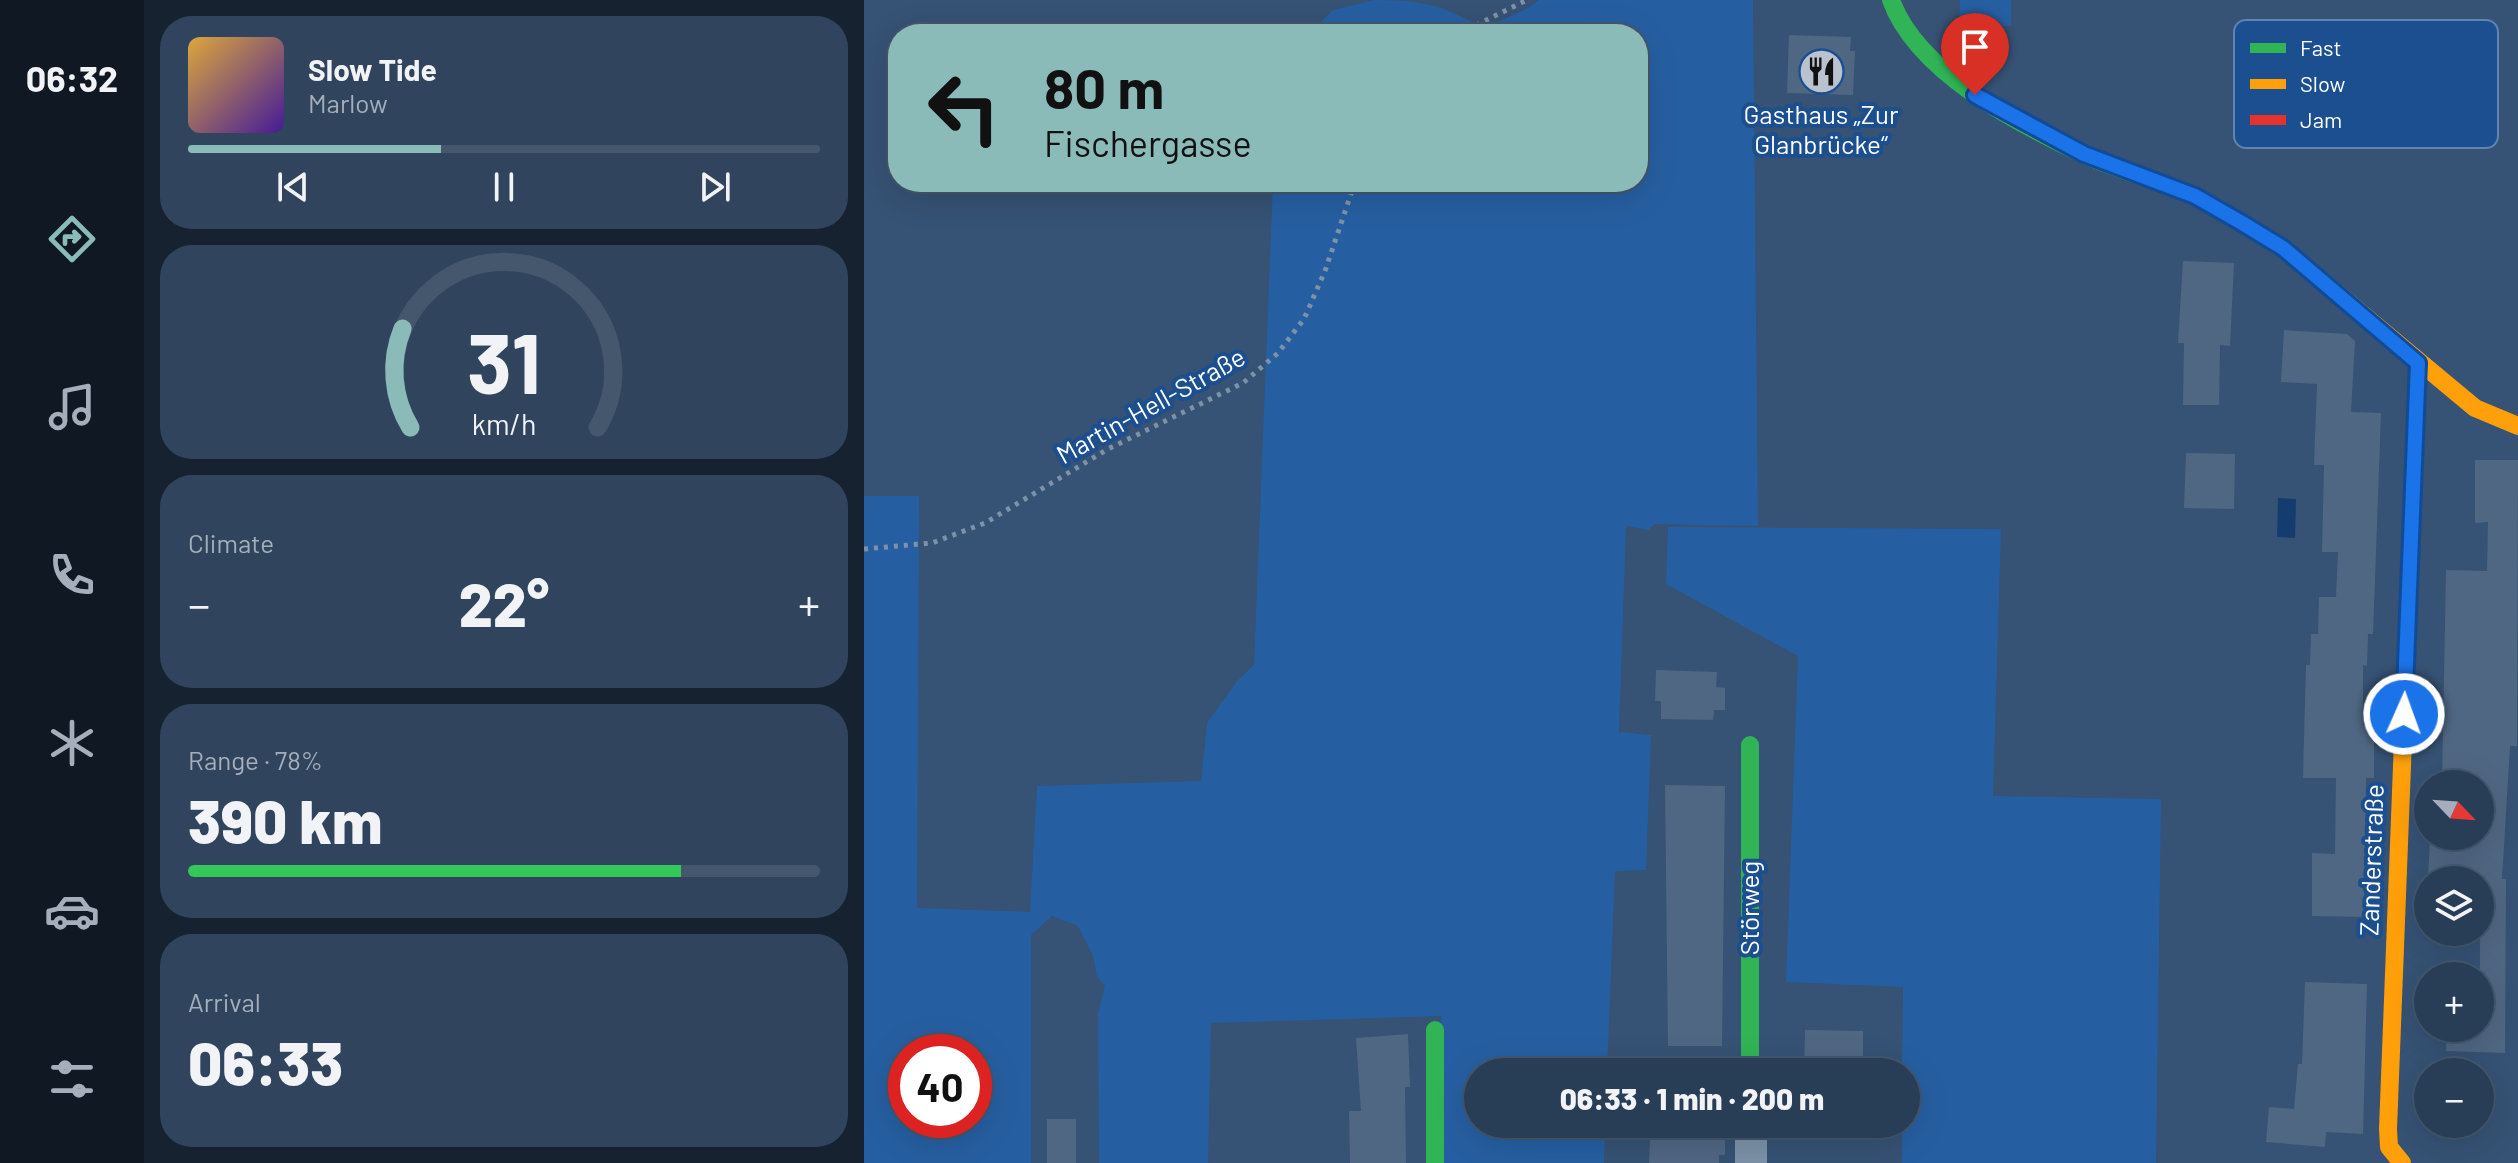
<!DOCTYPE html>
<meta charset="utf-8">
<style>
body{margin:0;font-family:Barlow,sans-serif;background:#30455d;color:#f1f3f6;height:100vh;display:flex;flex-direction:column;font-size:30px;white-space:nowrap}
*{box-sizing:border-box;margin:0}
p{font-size:26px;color:#a5aeba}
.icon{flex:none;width:44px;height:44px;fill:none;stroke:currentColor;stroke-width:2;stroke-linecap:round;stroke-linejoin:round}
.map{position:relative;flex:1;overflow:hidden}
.details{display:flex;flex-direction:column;gap:16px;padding:16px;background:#162230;width:720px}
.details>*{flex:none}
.guide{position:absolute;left:24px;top:24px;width:760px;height:168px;border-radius:32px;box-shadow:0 8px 32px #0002,0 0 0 2px #44576d;background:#8bbbb9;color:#111;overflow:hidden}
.needle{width:52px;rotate:115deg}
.tools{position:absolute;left:1550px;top:770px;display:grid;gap:16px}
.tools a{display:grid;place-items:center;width:80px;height:80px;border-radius:50%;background:#283e57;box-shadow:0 8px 32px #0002,0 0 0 2px #44576d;font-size:40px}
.speed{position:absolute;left:24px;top:1034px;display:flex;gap:16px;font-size:40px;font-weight:700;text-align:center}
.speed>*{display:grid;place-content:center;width:104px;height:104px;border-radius:50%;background:#283e57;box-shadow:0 8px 32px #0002,0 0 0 2px #44576d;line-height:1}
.speed .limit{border:12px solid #d22;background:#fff;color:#111}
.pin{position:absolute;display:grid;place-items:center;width:68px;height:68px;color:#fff;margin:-82px -34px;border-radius:50% 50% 50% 0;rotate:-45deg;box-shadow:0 0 8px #0007}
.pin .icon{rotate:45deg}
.me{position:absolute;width:88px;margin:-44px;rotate:2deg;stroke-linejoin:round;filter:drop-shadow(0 0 6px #0008)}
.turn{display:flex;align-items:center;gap:28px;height:168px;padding:0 24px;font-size:36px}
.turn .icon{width:104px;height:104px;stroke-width:2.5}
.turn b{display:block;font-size:56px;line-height:68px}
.big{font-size:60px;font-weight:800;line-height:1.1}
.details .tile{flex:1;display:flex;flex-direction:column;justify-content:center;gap:12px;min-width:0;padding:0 28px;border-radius:32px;background:#30455d}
.details .dial{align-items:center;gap:0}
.dial svg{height:208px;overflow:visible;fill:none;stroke:#44576d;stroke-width:7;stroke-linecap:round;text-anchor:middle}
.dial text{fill:#f1f3f6;stroke:none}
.song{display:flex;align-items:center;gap:24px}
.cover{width:96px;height:96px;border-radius:12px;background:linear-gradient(135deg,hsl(40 70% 55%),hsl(260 70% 35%))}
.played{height:8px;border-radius:4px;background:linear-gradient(90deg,#8bbbb9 40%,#44576d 40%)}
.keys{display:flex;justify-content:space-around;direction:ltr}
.heat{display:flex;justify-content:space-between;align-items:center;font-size:44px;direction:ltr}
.charge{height:12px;border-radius:6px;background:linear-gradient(90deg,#34c759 78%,#44576d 0)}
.trip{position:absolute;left:600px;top:1058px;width:456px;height:80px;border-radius:40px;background:#283e57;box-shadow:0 8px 32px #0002,0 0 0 2px #44576d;font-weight:800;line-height:80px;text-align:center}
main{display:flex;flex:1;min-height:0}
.dock{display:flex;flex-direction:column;width:144px;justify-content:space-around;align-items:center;background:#101923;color:#a5aeba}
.dock .icon{width:56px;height:56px}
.dock .active{color:#8bbbb9}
.dock b{font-size:36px;color:#f1f3f6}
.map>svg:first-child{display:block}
.green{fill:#265fa1;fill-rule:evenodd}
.water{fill:#153c6e}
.building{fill:#506783}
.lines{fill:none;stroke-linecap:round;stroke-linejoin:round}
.path{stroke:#7d92a8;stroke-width:5;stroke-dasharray:4 6;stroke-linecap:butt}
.street{stroke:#7d92a8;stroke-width:32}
.fast{stroke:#30b455;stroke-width:18}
.slow{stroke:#ff9f0a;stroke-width:18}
.jam{stroke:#e5322d;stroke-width:18}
.route-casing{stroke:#114b97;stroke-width:20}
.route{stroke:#1a73e8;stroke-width:14}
.labels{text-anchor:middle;stroke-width:8;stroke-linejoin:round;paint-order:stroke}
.poi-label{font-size:26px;fill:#fff;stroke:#1b4f8f}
.street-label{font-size:26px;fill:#fff;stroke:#1b4f8f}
.key{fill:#1b4f8f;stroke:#5f84b1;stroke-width:2}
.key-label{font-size:22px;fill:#fff}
</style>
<main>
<nav class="dock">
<b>06:32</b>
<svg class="icon active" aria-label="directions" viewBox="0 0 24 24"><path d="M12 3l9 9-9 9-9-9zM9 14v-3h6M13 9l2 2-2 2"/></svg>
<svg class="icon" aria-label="music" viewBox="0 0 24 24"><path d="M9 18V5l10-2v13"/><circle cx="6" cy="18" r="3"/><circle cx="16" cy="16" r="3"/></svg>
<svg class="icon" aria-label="phone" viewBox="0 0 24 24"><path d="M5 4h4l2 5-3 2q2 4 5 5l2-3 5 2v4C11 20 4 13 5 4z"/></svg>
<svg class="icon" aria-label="climate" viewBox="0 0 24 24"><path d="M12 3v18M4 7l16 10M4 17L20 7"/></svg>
<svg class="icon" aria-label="car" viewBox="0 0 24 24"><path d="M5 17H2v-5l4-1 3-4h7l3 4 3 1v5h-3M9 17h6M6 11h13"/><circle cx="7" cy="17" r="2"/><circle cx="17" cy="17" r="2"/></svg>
<svg class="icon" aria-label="filters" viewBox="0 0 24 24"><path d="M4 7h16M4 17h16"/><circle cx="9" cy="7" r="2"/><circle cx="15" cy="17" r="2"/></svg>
</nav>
<section class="details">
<div class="tile">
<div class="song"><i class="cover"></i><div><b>Slow Tide</b><p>Marlow</p></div></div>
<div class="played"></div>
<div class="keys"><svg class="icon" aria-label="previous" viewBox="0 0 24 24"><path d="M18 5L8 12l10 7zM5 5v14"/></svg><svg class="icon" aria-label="pause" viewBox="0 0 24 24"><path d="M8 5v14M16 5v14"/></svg><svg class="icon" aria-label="next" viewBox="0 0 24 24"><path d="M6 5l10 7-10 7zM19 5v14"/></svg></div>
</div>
<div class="tile dial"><svg viewBox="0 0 100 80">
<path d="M14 69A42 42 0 1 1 86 69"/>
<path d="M14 69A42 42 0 0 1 11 31" stroke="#8bbbb9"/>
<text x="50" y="56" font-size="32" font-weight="700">31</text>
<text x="50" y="72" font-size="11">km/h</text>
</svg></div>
<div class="tile"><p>Climate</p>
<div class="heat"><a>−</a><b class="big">22°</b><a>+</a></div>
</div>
<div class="tile"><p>Range · 78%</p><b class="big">390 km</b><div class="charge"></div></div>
<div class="tile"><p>Arrival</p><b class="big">06:33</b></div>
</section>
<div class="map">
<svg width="1654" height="1163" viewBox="0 0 1654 1163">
<rect width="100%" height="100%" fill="#365274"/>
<path class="green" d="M510,0C555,0 581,4 618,29L664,8L675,0H889L894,526L790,524L785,530L762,526L755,732L787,735L782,870L751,871L743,1072H614V1124H741L740,1163H578L577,1016L347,1023L344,1163H235L234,1013L241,986L233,977L229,956L214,926L188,916L167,935V1163H0V496H55L53,908L166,912L173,786L337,781L343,723L374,680L390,665L409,182H774V34H444L469,10ZM42,1052H110V1120H42Z
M1096,0H1147V26H1095Z
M804,527L1137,529L1129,796L1297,799L1292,1163H1038V1124H1042V1072H1038L1039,987L922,982L934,656L802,584Z"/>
<path class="water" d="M1414,498L1432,499L1431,538L1413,537Z"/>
<path class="building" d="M925,35L987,37L986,51H991L989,95L923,93Z
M1319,261L1370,263L1366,346L1356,345L1355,405H1319L1320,343H1314Z
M1420,330L1483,334L1491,341L1487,412L1517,413L1509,634H1504L1503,666L1499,665V725H1510V778H1502L1500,917L1448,916V853L1471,854L1472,778H1439L1442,665H1446L1447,634H1454L1455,597H1472L1474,552H1458L1460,465H1450L1453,384L1417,382Z
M1322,453L1371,454L1370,509L1320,508Z
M1611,460H1654L1653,746H1646L1638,879H1642L1641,1053L1582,1051L1583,1028H1616V880H1564L1566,836H1616V784H1578L1582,570L1623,571L1624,522L1611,523Z
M792,670L853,672L852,687L861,688V710H850L849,720L797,719V701H791Z
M801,785L861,786L858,1046H804Z
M1441,982L1503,984L1499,1134L1462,1132L1461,1147L1402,1142L1405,1107L1430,1109L1434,1064H1438Z
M941,1030L999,1031V1072H940Z
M544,1034L546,1087H541L542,1163H486L485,1111H497L492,1038Z
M183,1119H212V1163H183Z
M801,1124H861V1155H855V1163H785L786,1140H801Z"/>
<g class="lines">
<path class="path" d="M594,34L663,0
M0,549L68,543L121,523L244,449L379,383L414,353L440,319L461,271L491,182"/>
<path class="street" d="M887,1124V1163"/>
<path class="fast" d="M1027,0C1053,72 1153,123 1219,154C1254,170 1293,180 1328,195C1345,202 1361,213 1377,222
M886,745V1072
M571,1030V1163"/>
<path class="slow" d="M1377,222L1419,248L1611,408L1654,426
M1538,1163L1525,1147L1524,1129L1539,740"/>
<path class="jam" d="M1539,740L1554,363"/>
</g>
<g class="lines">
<defs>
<path id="route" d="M1111,95L1220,154L1331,196L1378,223L1419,248L1554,363L1540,714"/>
</defs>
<use href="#route" class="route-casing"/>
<use href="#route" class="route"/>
</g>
<defs>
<symbol id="restaurant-disc" viewBox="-11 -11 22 22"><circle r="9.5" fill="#b9c2ce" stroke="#1b4f8f"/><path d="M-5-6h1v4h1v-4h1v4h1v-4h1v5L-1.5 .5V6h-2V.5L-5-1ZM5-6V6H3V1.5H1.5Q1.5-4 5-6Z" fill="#111"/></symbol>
</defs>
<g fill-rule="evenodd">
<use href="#restaurant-disc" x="932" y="46" width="51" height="51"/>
</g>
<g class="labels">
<g class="poi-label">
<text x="957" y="124">Gasthaus „Zur<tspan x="957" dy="30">Glanbrücke“</tspan></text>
</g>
<g class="street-label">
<text transform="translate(287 406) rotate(-29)" y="9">Martin-Hell-Straße</text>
<text transform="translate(1508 860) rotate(-88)" y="9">Zanderstraße</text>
<text transform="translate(886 908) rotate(-90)" y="9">Störweg</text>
</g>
</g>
<rect x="1370" y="20" width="264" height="128" rx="12" class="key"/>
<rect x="1386" y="43" width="36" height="10" fill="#30b455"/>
<rect x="1386" y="79" width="36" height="10" fill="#ff9f0a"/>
<rect x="1386" y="115" width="36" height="10" fill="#e5322d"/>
<g class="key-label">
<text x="1436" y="56">Fast</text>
<text x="1436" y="92">Slow</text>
<text x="1436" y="128">Jam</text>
</g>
</svg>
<div class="tools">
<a><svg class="needle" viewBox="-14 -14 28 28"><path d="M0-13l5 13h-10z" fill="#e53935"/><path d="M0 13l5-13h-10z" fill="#a5aeba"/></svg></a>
<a><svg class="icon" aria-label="layers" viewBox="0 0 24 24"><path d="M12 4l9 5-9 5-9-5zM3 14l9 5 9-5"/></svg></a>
<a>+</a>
<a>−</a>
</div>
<div class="speed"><div class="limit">40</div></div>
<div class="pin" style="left:1111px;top:95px;background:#d93025"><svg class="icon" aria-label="arrive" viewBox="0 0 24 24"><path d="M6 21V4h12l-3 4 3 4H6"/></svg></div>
<svg class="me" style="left:1540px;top:714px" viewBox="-20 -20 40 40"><circle r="17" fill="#1a73e8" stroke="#fff" stroke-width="3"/><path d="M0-11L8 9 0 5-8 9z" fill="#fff"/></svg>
<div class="trip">06:33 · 1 min · 200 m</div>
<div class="guide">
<div class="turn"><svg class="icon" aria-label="left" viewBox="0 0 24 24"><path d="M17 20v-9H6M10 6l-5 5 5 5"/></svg><div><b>80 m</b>Fischergasse</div></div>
</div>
</div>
</main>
